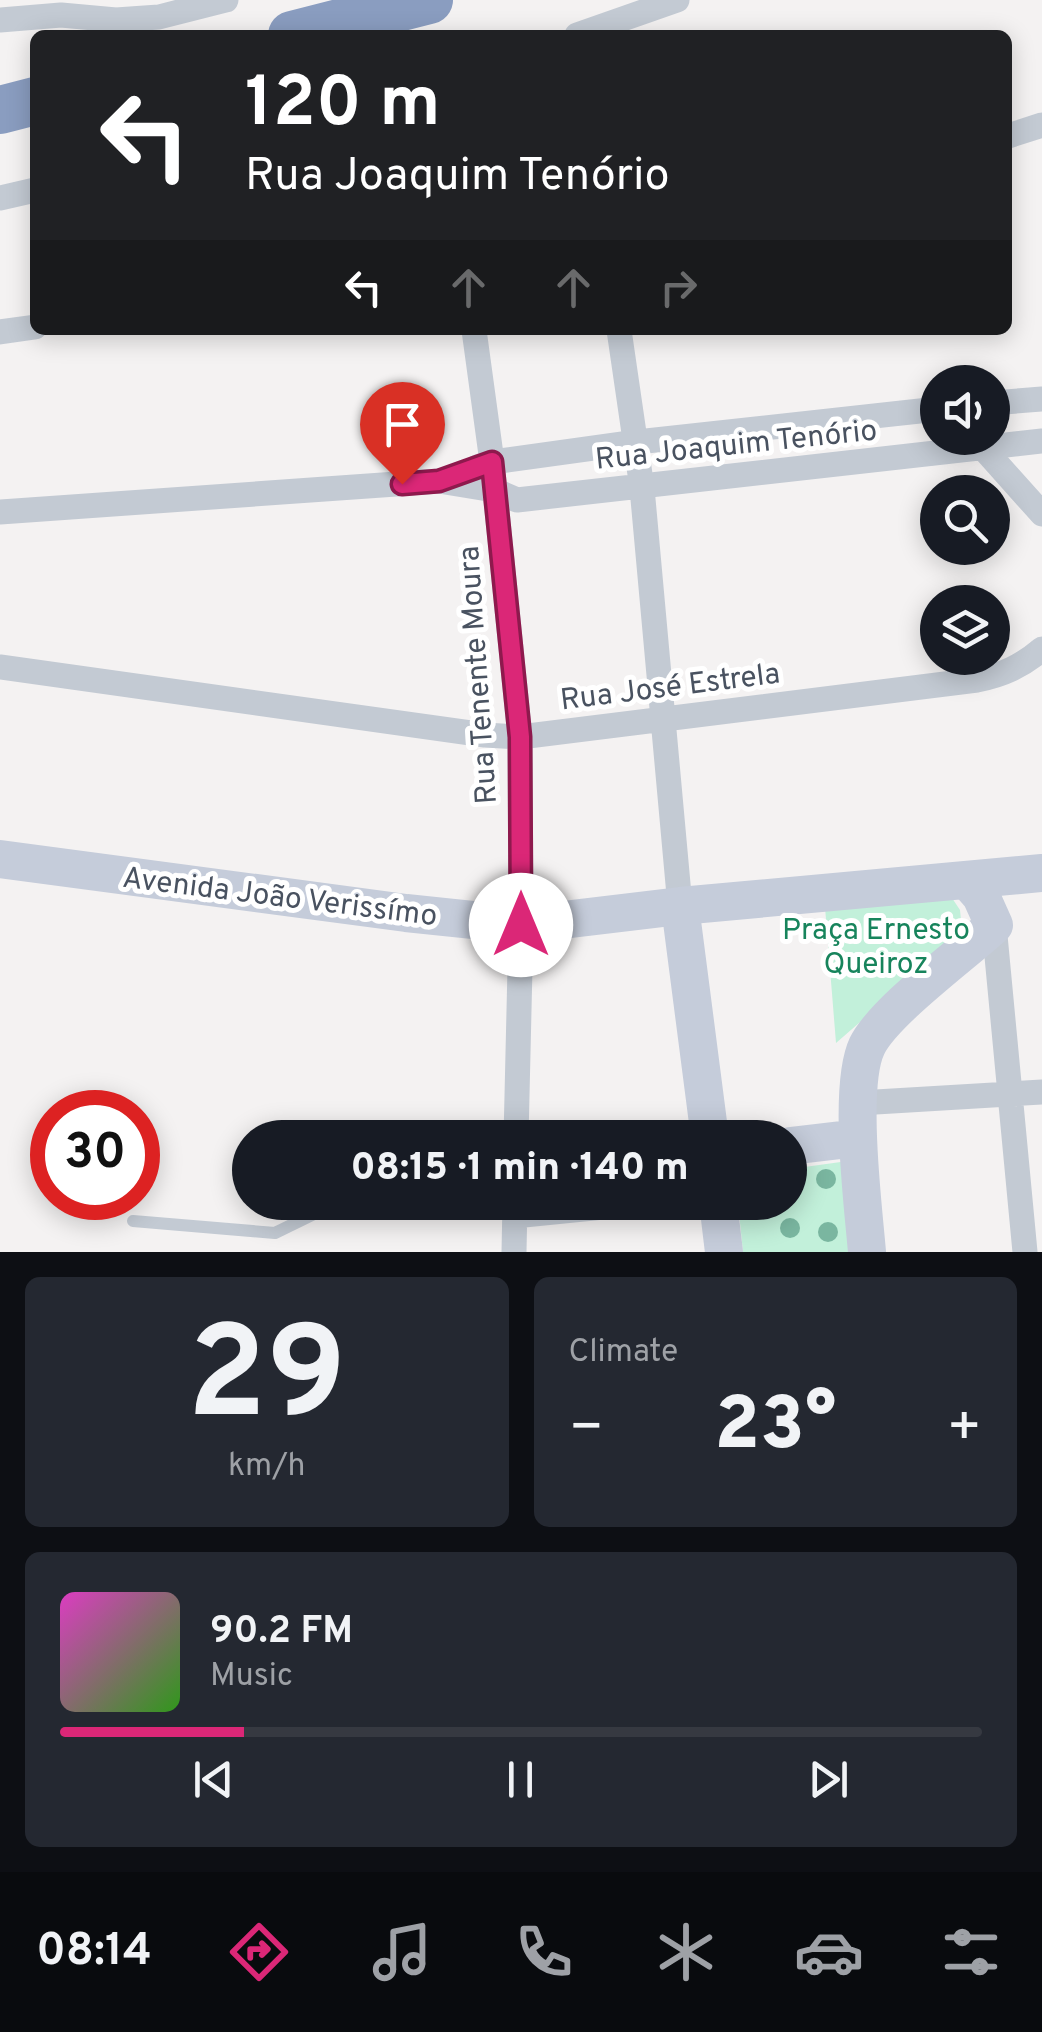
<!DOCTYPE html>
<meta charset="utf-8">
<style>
body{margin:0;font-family:Overpass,sans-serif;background:#242831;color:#f1f3f6;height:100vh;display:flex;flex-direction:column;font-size:38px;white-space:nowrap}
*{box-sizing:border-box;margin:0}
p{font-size:32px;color:#9ea1a6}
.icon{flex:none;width:55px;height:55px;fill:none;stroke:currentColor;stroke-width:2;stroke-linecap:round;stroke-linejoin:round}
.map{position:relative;height:1252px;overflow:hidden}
.details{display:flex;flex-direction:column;gap:25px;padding:25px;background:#0d0f14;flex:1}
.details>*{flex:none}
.banner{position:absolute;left:30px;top:30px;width:982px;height:305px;border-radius:15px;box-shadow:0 5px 25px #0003;background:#202124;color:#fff;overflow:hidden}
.fabs{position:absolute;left:920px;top:365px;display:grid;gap:20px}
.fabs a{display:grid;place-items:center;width:90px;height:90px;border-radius:50%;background:#171b24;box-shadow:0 5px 25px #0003;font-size:50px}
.speed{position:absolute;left:30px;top:1090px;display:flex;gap:20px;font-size:50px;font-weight:700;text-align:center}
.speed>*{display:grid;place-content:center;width:130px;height:130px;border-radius:50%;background:#171b24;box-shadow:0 5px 25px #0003;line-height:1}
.speed .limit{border:15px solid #d22;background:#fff;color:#111}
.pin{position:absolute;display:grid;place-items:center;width:85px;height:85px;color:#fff;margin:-102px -42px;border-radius:50% 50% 50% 0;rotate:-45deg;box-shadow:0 0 10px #0007}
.pin .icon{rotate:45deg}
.me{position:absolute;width:110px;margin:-55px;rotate:0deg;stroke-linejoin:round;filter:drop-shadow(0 0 8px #0008)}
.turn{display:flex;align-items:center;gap:35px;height:210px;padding:0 50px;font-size:45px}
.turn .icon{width:130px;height:130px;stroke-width:2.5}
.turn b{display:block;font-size:70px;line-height:85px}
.lanes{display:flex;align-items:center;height:95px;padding:0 50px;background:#0003;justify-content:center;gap:50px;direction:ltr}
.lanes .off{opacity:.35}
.big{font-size:75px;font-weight:800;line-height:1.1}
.details .widget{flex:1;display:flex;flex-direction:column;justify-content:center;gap:15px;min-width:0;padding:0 35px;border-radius:15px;background:#242831}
.details .dial{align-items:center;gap:0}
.dial b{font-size:130px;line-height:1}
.song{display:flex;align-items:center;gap:30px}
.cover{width:120px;height:120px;border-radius:15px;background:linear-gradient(135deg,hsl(310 70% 55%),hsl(110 70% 35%))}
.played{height:10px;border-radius:5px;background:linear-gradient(90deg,#db2777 20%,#363941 20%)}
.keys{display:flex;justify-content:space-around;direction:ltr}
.heat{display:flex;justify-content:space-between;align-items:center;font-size:55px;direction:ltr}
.details .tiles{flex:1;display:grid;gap:25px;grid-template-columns:1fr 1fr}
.widget:last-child{grid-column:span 2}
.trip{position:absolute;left:232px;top:1120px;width:575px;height:100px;border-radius:50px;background:#171b24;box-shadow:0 5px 25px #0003;font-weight:800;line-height:100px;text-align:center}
.tabs{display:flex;height:160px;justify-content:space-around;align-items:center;background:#090b0e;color:#9ea1a6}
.tabs .icon{width:70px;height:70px}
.tabs .active{color:#db2777}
.tabs b{font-size:45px;color:#f1f3f6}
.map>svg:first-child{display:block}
.green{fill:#c2f0da}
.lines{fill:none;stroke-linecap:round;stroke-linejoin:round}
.lane{stroke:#c3cad3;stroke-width:12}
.street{stroke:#c3cad3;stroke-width:25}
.secondary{stroke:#c5ccda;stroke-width:38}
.highway{stroke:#8a9dc0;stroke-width:48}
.tree{fill:#7ab6a0}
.route-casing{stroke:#8e194d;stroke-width:25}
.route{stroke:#db2777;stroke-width:18}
.labels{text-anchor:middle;stroke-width:10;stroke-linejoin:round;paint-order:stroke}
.street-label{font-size:30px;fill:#495260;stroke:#fff}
.park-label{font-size:30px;fill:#17845c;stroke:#fff}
</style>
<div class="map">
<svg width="1042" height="1252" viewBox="0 0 1042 1252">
<rect width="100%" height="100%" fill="#f4f2f2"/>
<path class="green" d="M952,898L960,910L962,930L951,943L836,1043L825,907Z
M848,1161L852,1252H743L738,1203L790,1202V1169Z"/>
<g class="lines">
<path class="lane" d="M133,1221L275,1233L322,1210L411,1202"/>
<path class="street" d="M0,20L61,15L116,20L159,17L226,0
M577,35L677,0
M1008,136L1042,125
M0,198L35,190
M474,330L492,462L520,737L521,925L516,1138
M619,330L642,488L680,906
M0,332L35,327
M992,403L1042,399
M978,438L983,448L1042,514
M477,467L492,462L637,442L938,409
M0,512L439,481L494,490L517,500L1042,441
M0,667L485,735L520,737L977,680C1003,675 1022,666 1042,649
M994,925L1025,1252
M859,1103L1042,1092
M514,1216L653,1202
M514,1252L515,1202"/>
<path class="secondary" d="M0,859L406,913L521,925L680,906L1042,873
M680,906L710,1138
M790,1146L858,1138
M718,1202L724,1252
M867,1252C863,1205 848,1086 867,1046C884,1011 963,954 994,925L981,896L967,880"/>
<path class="highway" d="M292,35L429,0
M0,110L35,101"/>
</g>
<g class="tree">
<circle cx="826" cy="1179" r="10"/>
<circle cx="790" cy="1228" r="10"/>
<circle cx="828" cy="1232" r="10"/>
</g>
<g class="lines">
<defs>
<path id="route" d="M402,484L439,481L492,462L520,737L521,925"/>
</defs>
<use href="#route" class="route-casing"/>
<use href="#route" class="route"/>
</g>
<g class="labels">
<g class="street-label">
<text transform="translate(736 444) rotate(-6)" y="10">Rua Joaquim Tenório</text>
<text transform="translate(477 675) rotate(-94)" y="10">Rua Tenente Moura</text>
<text transform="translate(670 686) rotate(-7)" y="10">Rua José Estrela</text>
<text transform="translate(280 896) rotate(7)" y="10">Avenida João Verissímo</text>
</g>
<g class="park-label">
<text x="876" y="939">Praça Ernesto<tspan x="876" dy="34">Queiroz</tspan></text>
</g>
</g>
</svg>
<div class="fabs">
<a><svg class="icon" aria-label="sound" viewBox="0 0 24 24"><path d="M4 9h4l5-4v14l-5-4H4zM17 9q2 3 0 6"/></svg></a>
<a><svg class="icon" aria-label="search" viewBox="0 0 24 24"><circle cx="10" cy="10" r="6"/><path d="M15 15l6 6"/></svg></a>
<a><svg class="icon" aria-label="layers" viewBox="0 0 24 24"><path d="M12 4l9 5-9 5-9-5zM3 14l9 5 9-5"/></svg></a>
</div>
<div class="speed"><div class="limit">30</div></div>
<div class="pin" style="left:402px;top:484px;background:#d93025"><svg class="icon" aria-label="arrive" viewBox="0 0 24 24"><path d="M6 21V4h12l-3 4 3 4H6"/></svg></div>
<svg class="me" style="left:521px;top:925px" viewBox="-20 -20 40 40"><circle r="19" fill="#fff"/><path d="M0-13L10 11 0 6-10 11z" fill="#db2777"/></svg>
<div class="trip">08:15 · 1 min · 140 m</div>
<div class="banner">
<div class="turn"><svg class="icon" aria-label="left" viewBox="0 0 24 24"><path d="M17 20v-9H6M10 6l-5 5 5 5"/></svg><div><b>120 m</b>Rua Joaquim Tenório</div></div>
<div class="lanes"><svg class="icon" aria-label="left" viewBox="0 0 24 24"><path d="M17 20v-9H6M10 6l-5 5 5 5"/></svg><svg class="icon off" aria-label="ahead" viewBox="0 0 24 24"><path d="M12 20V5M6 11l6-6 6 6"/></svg><svg class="icon off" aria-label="ahead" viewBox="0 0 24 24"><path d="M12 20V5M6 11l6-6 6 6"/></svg><svg class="icon off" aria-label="right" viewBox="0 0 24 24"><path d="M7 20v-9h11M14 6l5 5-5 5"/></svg></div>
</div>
</div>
<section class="details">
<div class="tiles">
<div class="widget dial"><b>29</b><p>km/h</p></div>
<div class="widget"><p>Climate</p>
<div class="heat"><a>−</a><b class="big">23°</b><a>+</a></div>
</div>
<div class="widget">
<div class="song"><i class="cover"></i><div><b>90.2 FM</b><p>Music</p></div></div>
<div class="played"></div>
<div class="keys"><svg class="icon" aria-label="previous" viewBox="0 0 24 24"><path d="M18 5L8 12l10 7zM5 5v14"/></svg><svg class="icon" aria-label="pause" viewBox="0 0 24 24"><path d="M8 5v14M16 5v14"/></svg><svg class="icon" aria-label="next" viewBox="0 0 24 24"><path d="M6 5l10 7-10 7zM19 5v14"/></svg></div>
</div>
</div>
</section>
<nav class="tabs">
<b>08:14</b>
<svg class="icon active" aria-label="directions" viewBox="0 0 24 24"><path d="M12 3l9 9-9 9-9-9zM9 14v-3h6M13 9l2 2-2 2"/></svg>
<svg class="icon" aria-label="music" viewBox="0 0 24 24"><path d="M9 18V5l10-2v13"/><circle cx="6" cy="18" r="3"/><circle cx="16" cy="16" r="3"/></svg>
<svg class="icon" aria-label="phone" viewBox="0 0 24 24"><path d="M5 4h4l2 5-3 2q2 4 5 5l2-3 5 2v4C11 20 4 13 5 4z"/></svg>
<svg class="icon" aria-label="climate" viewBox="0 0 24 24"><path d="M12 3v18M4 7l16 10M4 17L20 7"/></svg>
<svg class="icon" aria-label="car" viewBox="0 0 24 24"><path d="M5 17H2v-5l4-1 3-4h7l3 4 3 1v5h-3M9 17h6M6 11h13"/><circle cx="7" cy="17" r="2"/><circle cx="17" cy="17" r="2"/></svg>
<svg class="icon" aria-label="filters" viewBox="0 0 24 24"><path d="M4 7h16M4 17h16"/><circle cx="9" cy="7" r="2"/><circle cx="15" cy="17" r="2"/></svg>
</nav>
